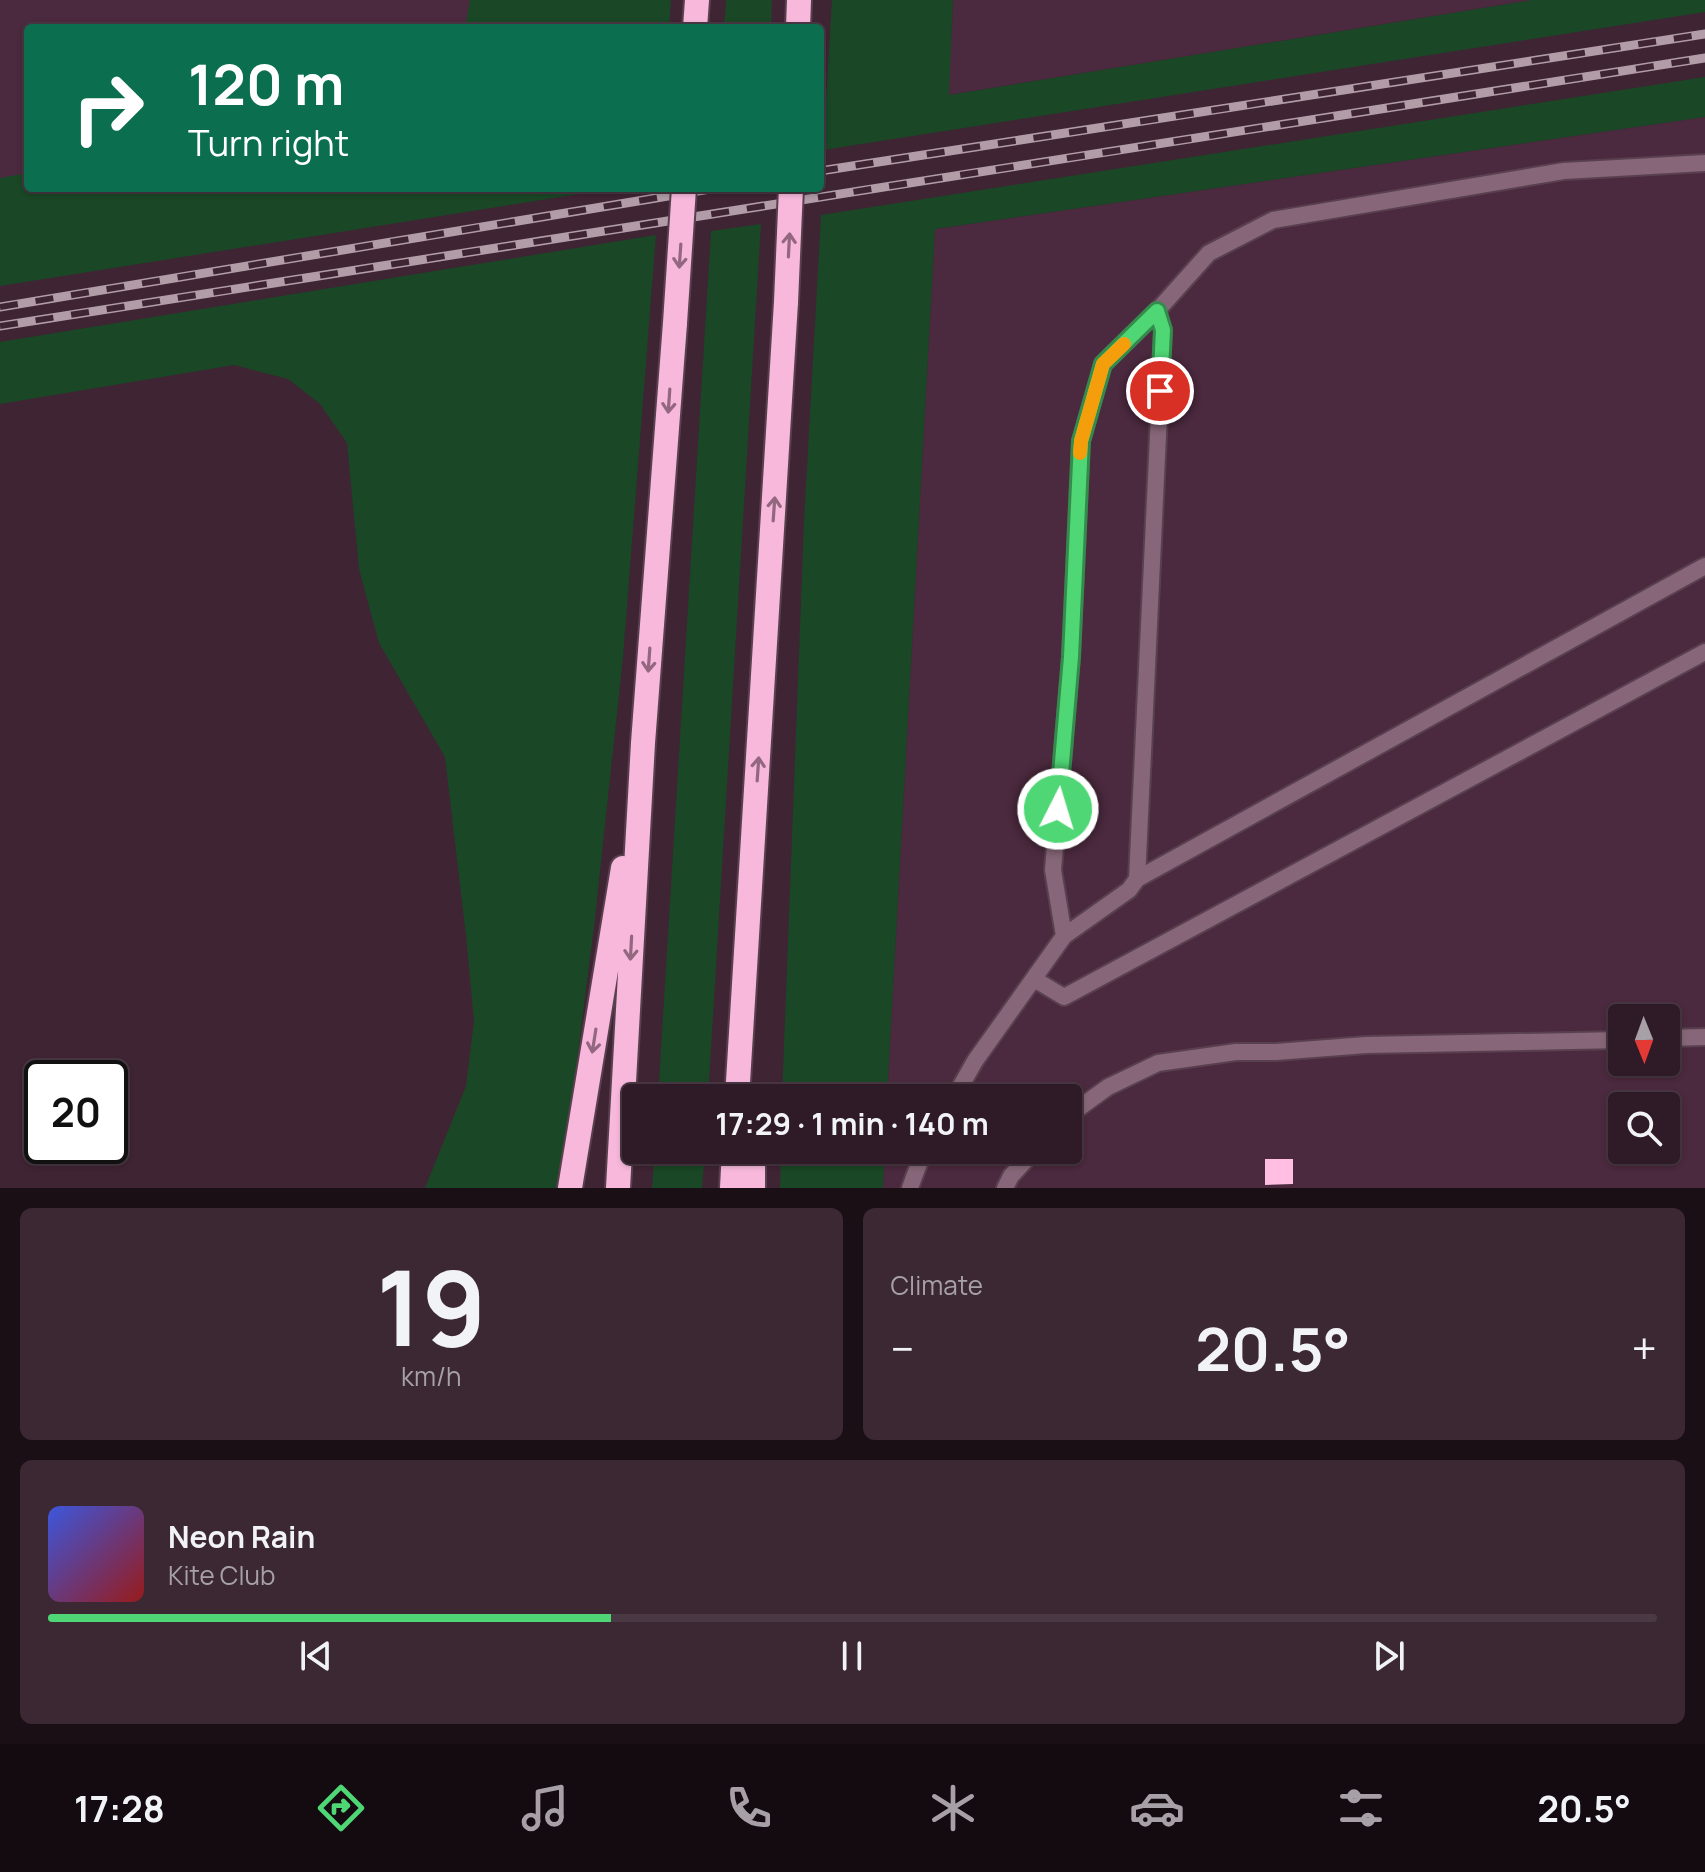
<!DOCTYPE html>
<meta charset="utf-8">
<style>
body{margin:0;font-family:Manrope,sans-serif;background:#3b2833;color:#f1f3f6;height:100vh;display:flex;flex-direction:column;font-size:30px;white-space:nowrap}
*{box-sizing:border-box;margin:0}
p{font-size:26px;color:#a7a1a7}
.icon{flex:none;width:44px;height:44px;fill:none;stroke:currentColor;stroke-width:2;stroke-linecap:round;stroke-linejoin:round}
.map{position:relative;height:1188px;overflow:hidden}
.drawer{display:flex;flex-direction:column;gap:20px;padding:20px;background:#1a0f15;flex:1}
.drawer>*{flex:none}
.guide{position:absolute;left:24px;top:24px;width:800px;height:168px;border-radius:8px;box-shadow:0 2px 6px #0004,0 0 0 2px #4a3944;background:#0b6e4f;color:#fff;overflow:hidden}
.needle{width:52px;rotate:179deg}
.buttons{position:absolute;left:1608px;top:1004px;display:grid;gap:16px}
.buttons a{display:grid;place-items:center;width:72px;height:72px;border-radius:8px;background:#2f1b27;box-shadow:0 2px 6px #0004,0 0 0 2px #4a3944;font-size:40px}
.speed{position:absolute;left:24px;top:1060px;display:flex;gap:16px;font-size:40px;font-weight:700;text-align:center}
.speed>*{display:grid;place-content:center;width:104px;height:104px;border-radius:50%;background:#2f1b27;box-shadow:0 2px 6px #0004,0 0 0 2px #4a3944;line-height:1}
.speed .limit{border:4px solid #111;border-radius:12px;background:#fff;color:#111}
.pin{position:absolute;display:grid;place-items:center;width:68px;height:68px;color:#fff;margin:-34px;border:4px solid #fff;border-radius:50%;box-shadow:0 2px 8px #0007}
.me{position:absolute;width:88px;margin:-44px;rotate:5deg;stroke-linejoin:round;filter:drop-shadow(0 0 6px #0008)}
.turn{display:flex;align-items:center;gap:28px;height:168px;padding:0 32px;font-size:36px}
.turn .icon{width:104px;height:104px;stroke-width:2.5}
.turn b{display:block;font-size:56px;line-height:68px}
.big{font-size:60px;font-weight:700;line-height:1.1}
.drawer .tile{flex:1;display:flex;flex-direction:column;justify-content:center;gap:12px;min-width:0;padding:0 28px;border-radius:12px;background:#3b2833}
.drawer .dial{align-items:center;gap:0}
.dial b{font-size:104px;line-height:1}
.song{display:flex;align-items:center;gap:24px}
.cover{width:96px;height:96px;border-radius:12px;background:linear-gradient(135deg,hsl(230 70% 55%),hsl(0 70% 35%))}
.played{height:8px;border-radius:4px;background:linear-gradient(90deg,#4fd675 35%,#4a3944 35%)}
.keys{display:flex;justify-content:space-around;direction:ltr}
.heat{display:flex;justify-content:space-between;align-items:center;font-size:44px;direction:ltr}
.drawer .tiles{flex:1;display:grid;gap:20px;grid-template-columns:1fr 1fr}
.tile:last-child{grid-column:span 2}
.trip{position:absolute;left:622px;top:1084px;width:460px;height:80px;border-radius:8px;background:#2f1b27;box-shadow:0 2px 6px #0004,0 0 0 2px #4a3944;font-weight:700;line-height:80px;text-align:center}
.tabs{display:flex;height:128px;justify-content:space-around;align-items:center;background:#130b10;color:#a7a1a7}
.tabs .icon{width:56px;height:56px}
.tabs .active{color:#4fd675}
.tabs b{font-size:36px;color:#f1f3f6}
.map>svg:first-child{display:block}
.built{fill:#4b293e;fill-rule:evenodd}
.green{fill:#1a4726}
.building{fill:#ffbee2}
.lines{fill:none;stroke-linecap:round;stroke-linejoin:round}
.lane-casing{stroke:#59404f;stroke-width:20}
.highway-casing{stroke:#59404f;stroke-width:28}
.lane{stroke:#866678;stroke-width:16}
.highway{stroke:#f7b8db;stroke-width:24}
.rail-casing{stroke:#b19ca8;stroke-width:9}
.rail{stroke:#3f2434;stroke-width:6;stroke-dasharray:18;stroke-linecap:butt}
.highway-bridge-casing{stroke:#59404f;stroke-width:28;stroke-linecap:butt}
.highway-bridge{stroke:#f7b8db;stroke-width:24}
.oneway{stroke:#92677f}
.route-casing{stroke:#338b4c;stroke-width:20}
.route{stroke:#4fd675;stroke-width:14}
.slow{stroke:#f59e0b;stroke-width:14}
</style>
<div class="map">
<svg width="1705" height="1188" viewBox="0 0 1705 1188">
<rect width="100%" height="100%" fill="#3f2434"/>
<path class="built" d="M0,0H479L481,28H28V188L0,210Z
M953,0H1532L948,95Z
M1705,117V1188H883L885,1150H1068V1098H887L935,229ZM1622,1018H1666V1062H1622ZM1622,1106H1666V1150H1622Z"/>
<path class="green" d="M470,0H671L669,28H465Z
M726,0H772L771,28H724Z
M832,0H953L949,95L1532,0H1705V12L823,150Z
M1705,77V117L935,229L887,1098H782L804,522L821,215Z
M28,173V188H617L0,286V178Z
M761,224L708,1098H658L711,231Z
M656,235L623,657L595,918L561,1188H425L466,1086L474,1021L466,936L445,757L379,643L359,569L347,443L320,404L288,379L234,365L0,404V342Z
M655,1150H705L702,1188H652Z
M781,1150H885L883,1188H780Z"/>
<path class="building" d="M1265,1159H1293V1184L1265,1185Z"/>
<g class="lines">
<defs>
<path id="lane" d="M1137,879L1163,330L1157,311
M1064,936L1053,870L1071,657L1081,441L1103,364L1157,311L1209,253L1273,220L1564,171L1705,163
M1034,979L1064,997L1705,652
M1666,1038L1705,1037
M954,1098L975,1061L1064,936L1129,890L1137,879L1705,566
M1068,1116L1108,1087L1158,1063L1236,1052H1276L1366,1045L1622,1040
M910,1188L924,1150
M1005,1188L1011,1176L1035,1150"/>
<path id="highway" d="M695,28L697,0
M798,28L799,0
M737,1098L786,302
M570,1188L623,868
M618,1188L643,743L675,323
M732,1188L734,1150
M753,1188V1150"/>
</defs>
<use href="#lane" class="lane-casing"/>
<use href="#highway" class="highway-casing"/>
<use href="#lane" class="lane"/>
<use href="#highway" class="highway"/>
<defs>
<path id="rail" d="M820,171L1705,34
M0,307L716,188
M0,326L1705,58"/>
</defs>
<use href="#rail" class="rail-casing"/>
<use href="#rail" class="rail"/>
<defs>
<path id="highway-bridge" d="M786,302L791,188
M675,323L684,188"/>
</defs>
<use href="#highway-bridge" class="highway-bridge-casing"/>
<use href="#highway-bridge" class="highway-bridge"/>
</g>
<defs><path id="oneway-shaft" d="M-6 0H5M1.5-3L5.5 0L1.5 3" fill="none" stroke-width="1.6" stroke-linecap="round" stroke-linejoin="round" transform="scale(2)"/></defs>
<g class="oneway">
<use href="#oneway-shaft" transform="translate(789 245) rotate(-87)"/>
<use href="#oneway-shaft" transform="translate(680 256) rotate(94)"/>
<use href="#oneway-shaft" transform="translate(669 401) rotate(94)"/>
<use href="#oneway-shaft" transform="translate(774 509) rotate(-86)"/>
<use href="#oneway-shaft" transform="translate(649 660) rotate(94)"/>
<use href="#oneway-shaft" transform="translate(758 769) rotate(-86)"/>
<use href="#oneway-shaft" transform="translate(631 948) rotate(93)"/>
<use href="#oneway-shaft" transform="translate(594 1041) rotate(99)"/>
</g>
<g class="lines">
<defs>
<path id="route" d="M1058,809L1071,657L1081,441L1103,364L1157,311L1163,330L1160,391"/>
</defs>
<use href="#route" class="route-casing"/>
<use href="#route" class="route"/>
<path class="slow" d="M1080,453L1081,441L1103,364L1124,344"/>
</g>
</svg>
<div class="buttons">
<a><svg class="needle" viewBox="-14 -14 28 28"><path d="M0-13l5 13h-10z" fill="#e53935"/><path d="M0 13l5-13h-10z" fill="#a7a1a7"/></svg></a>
<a><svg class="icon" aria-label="search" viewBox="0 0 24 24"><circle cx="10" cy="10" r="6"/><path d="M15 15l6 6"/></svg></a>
</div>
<div class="speed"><div class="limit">20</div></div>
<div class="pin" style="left:1160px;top:391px;background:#d93025"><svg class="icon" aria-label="arrive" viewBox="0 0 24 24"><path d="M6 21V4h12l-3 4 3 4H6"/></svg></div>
<svg class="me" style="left:1058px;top:809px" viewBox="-20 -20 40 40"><circle r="17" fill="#4fd675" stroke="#fff" stroke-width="3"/><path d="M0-11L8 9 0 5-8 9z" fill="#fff"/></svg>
<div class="trip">17:29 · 1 min · 140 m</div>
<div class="guide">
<div class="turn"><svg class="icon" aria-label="right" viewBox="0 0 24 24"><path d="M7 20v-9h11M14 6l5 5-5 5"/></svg><div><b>120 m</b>Turn right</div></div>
</div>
</div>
<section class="drawer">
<div class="tiles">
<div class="tile dial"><b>19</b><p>km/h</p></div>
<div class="tile"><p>Climate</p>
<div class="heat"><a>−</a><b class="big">20.5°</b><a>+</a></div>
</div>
<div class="tile">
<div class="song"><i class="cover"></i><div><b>Neon Rain</b><p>Kite Club</p></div></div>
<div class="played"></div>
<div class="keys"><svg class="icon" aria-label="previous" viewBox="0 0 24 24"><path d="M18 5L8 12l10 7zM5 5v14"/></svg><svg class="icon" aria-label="pause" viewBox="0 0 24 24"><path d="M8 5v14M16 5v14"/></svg><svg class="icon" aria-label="next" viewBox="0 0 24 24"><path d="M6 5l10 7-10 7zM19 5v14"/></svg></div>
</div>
</div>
</section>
<nav class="tabs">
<b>17:28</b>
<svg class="icon active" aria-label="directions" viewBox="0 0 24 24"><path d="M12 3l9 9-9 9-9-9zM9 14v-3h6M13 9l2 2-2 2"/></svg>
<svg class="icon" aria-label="music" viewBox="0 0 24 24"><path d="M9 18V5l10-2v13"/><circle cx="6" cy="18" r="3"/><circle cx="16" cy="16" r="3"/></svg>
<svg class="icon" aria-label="phone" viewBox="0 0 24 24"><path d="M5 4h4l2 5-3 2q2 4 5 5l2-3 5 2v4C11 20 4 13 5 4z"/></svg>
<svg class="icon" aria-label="climate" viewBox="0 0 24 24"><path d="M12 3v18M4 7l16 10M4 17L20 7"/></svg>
<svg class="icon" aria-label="car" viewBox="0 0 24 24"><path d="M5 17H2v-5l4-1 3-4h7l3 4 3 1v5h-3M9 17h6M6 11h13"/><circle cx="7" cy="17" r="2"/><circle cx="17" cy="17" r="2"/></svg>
<svg class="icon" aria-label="filters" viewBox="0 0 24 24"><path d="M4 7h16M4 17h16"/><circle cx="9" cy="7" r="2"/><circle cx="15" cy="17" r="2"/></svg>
<b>20.5°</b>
</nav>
